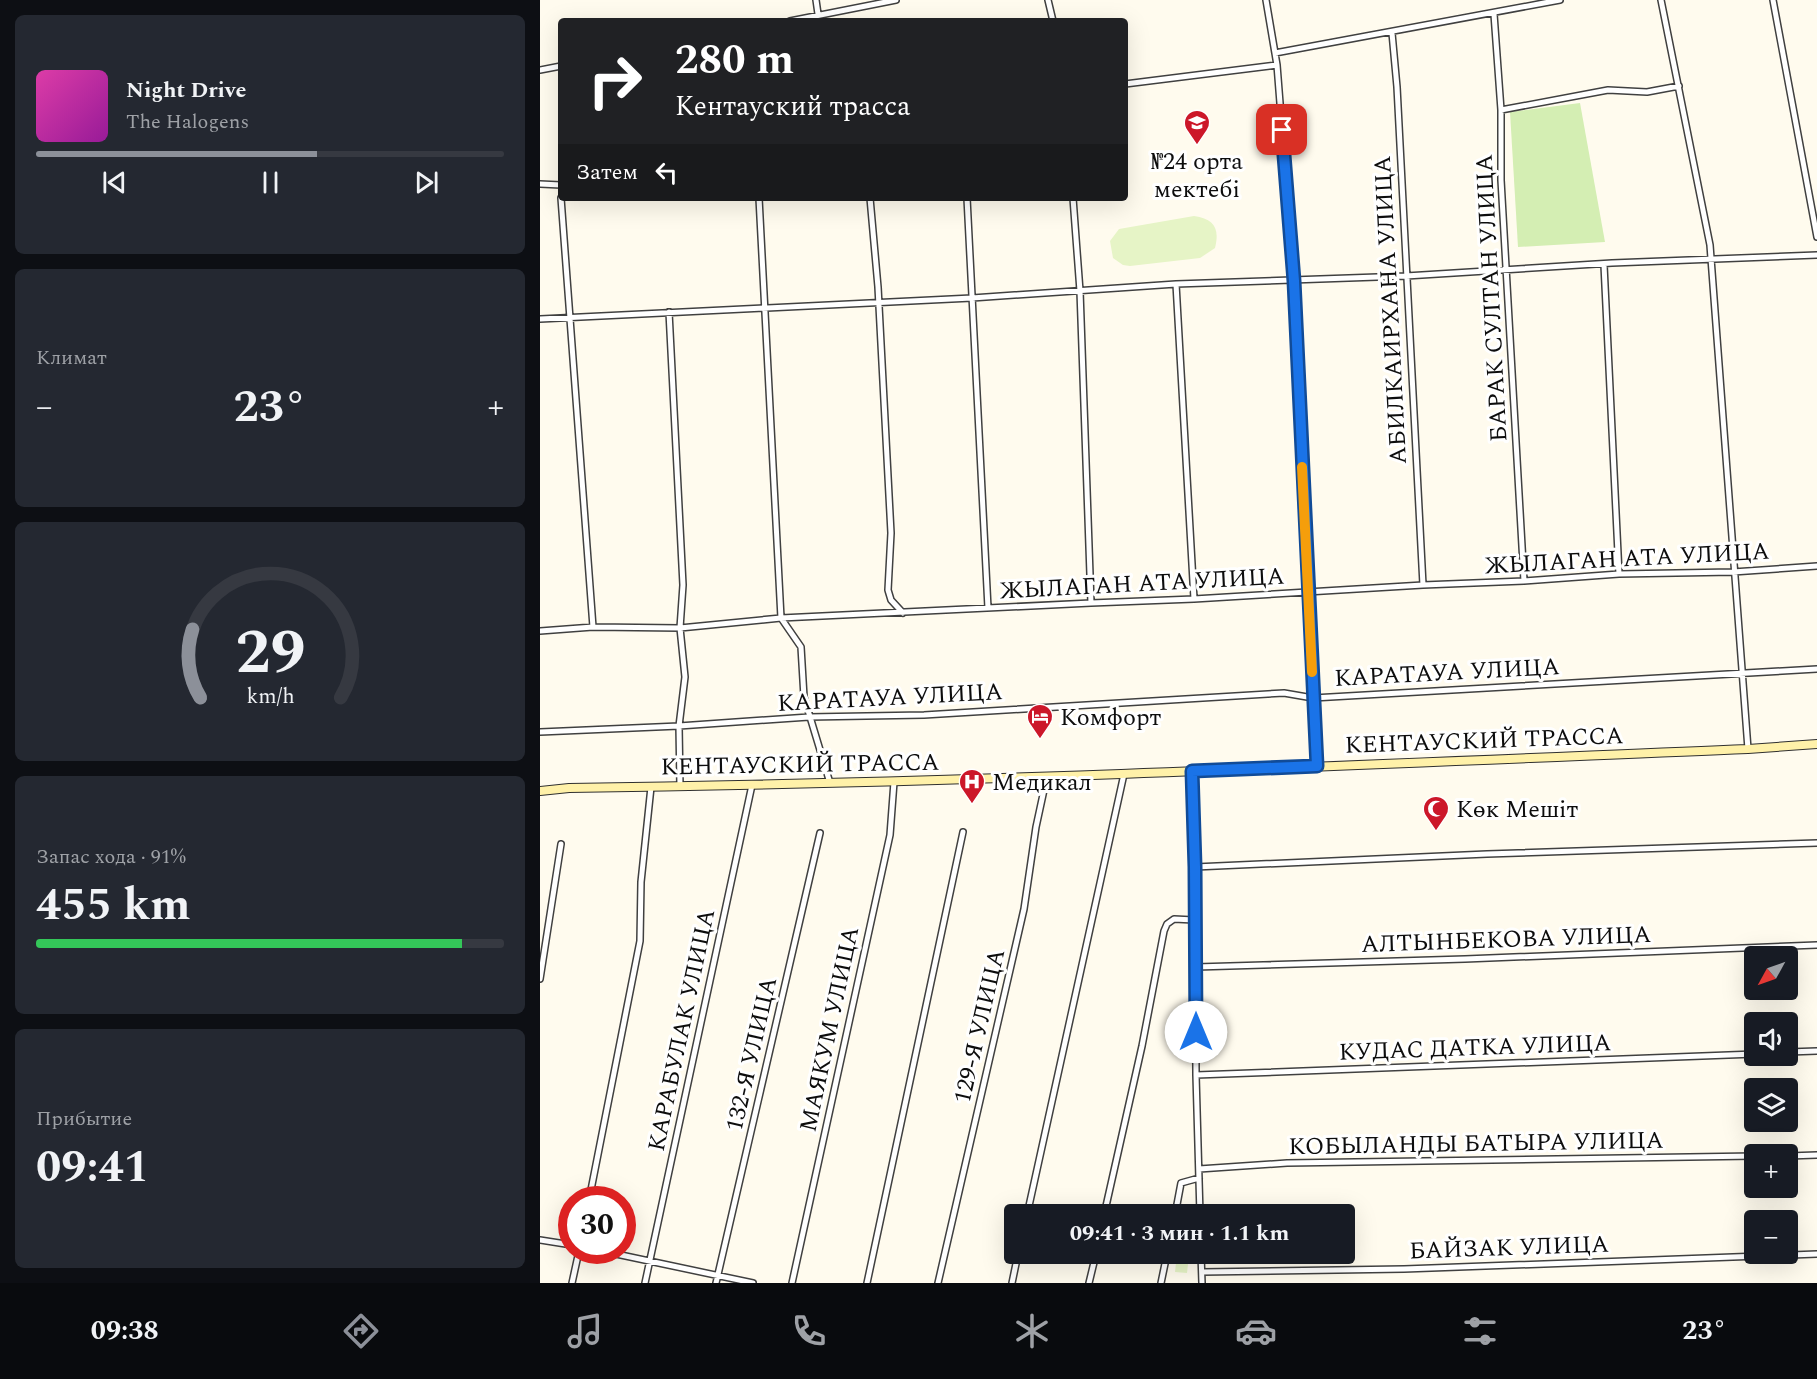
<!DOCTYPE html>
<html lang="ru">
<meta charset="utf-8">
<style>
body{margin:0;font-family:Spectral,serif;background:#242831;color:#f1f3f6;height:100vh;display:flex;flex-direction:column;font-size:22px;white-space:nowrap}
*{box-sizing:border-box;margin:0}
p{font-size:20px;color:#9ea1a6}
.icon{flex:none;width:33px;height:33px;fill:none;stroke:currentColor;stroke-width:2;stroke-linecap:round;stroke-linejoin:round}
.map{position:relative;flex:1;overflow:hidden}
.panel{display:flex;flex-direction:column;gap:15px;padding:15px;background:#0d0f14;width:540px}
.panel>*{flex:none}
.top-card{position:absolute;left:18px;top:18px;width:570px;height:183px;border-radius:6px;box-shadow:0 6px 24px #0002;background:#202124;color:#fff;overflow:hidden}
.needle{width:39px;rotate:230deg}
.controls{position:absolute;left:1204px;top:946px;display:grid;gap:12px}
.controls a{display:grid;place-items:center;width:54px;height:54px;border-radius:6px;background:#171b24;box-shadow:0 6px 24px #0002;font-size:30px}
.speed{position:absolute;left:18px;top:1186px;display:flex;gap:12px;font-size:30px;font-weight:700;text-align:center}
.speed>*{display:grid;place-content:center;width:78px;height:78px;border-radius:50%;background:#171b24;box-shadow:0 6px 24px #0002;line-height:1}
.speed .limit{border:9px solid #d22;background:#fff;color:#111}
.pin{position:absolute;display:grid;place-items:center;width:51px;height:51px;color:#fff;margin:-26px;border-radius:12px;box-shadow:0 3px 9px #0006}
.me{position:absolute;width:66px;margin:-33px;rotate:0deg;stroke-linejoin:round;filter:drop-shadow(0 0 4px #0008)}
.turn{display:flex;align-items:center;gap:21px;height:126px;padding:0 18px;font-size:27px}
.turn .icon{width:78px;height:78px;stroke-width:2.5}
.turn b{display:block;font-size:42px;line-height:51px}
.then{display:flex;align-items:center;height:57px;padding:0 18px;background:#0003;gap:12px;font-size:22px}
.big{font-size:45px;font-weight:700;line-height:1.1}
.panel .tile{flex:1;display:flex;flex-direction:column;justify-content:center;gap:9px;min-width:0;padding:0 21px;border-radius:9px;background:#242831}
.panel .dial{align-items:center;gap:0}
.dial svg{height:156px;overflow:visible;fill:none;stroke:#363941;stroke-width:7;stroke-linecap:round;text-anchor:middle}
.dial text{fill:#f1f3f6;stroke:none}
.song{display:flex;align-items:center;gap:18px}
.cover{width:72px;height:72px;border-radius:9px;background:linear-gradient(135deg,hsl(320 70% 55%),hsl(300 70% 35%))}
.played{height:6px;border-radius:3px;background:linear-gradient(90deg,#8c9099 60%,#363941 60%)}
.keys{display:flex;justify-content:space-around;direction:ltr}
.heat{display:flex;justify-content:space-between;align-items:center;font-size:33px;direction:ltr}
.charge{height:9px;border-radius:4px;background:linear-gradient(90deg,#34c759 91%,#363941 0)}
.trip{position:absolute;left:464px;top:1204px;width:351px;height:60px;border-radius:6px;background:#171b24;box-shadow:0 6px 24px #0002;font-weight:700;line-height:60px;text-align:center}
.dock{display:flex;height:96px;justify-content:space-around;align-items:center;background:#090b0e;color:#9ea1a6}
.dock .icon{width:42px;height:42px}
.dock .on{color:#8c9099}
.dock b{font-size:27px;color:#f1f3f6}
main{display:flex;flex:1;min-height:0}
.map>svg:first-child{display:block}
.green{fill:#d4eeb3}
.pitch{fill:#e6f4c6}
.lines{fill:none;stroke-linecap:round;stroke-linejoin:round}
.minor-casing{stroke:#404040;stroke-width:8}
.secondary-casing{stroke:#2f2f2f;stroke-width:10}
.minor{stroke:#fff;stroke-width:5}
.secondary{stroke:#fff1a9;stroke-width:8}
.route-casing{stroke:#114b97;stroke-width:15}
.route{stroke:#1a73e8;stroke-width:10}
.slow{stroke:#f59e0b;stroke-width:10}
.labels{text-anchor:middle;stroke-width:6;stroke-linejoin:round;paint-order:stroke}
.poi-label{font-size:24px;fill:#0d0d0d;stroke:#fff;text-anchor:start}
.street-label{font-size:24px;fill:#0d0d0d;stroke:#fff}
</style>
<main>
<section class="panel">
<div class="tile">
<div class="song"><i class="cover"></i><div><b>Night Drive</b><p>The Halogens</p></div></div>
<div class="played"></div>
<div class="keys"><svg class="icon" aria-label="previous" viewBox="0 0 24 24"><path d="M18 5L8 12l10 7zM5 5v14"/></svg><svg class="icon" aria-label="pause" viewBox="0 0 24 24"><path d="M8 5v14M16 5v14"/></svg><svg class="icon" aria-label="next" viewBox="0 0 24 24"><path d="M6 5l10 7-10 7zM19 5v14"/></svg></div>
</div>
<div class="tile"><p>Климат</p>
<div class="heat"><a>−</a><b class="big">23°</b><a>+</a></div>
</div>
<div class="tile dial"><svg viewBox="0 0 100 80">
<path d="M14 69A42 42 0 1 1 86 69"/>
<path d="M14 69A42 42 0 0 1 10 34" stroke="#8c9099"/>
<text x="50" y="56" font-size="32" font-weight="700">29</text>
<text x="50" y="72" font-size="11">km/h</text>
</svg></div>
<div class="tile"><p>Запас хода · 91%</p><b class="big">455 km</b><div class="charge"></div></div>
<div class="tile"><p>Прибытие</p><b class="big">09:41</b></div>
</section>
<div class="map">
<svg width="1277" height="1283" viewBox="0 0 1277 1283">
<rect width="100%" height="100%" fill="#fffbee"/>
<path class="green" d="M1040,103L1065,242L978,247L970,112Z"/>
<path class="pitch" d="M654,216C674,219 680,228 675,248L660,258L590,266L583,265L573,258L570,241L579,229Z
M637,1254L649,1255L647,1273L635,1272Z"/>
<g class="lines">
<defs>
<path id="minor" d="M276,0L279,21
M508,0L513,21
M726,0L737,65L754,281L777,766
M1121,0L1170,245L1208,749
M1233,0L1277,237
M954,14L961,110V180L984,581
M250,21L356,0
M852,33L857,87L883,585
M735,53L1020,0
M0,70L21,66
M585,84L737,65
M961,110L1068,90L1107,92L1139,86
M0,184L21,185
M21,198L53,627
M219,198L241,618L261,647L264,697L290,783
M330,198L338,287L351,533L348,590L351,600L363,613
M427,198L448,608
M533,198L540,291L551,603
M1064,265L1079,574
M636,284L654,599
M129,312L143,585L140,628L145,677L139,726L140,786
M0,319L432,298L636,284L866,276L1072,263L1277,255
M0,631L53,627L140,628L241,618L551,603L654,599L883,585L984,581L1079,574L1193,572L1277,566
M0,732L139,726L269,717L384,715L744,693L773,698L1277,669
M652,771L655,867L656,1075L660,1215
M655,867L947,854L1277,843
M656,967L925,959L1277,945
M0,979L21,844
M1248,1052L1277,1051
M656,1075L1215,1054
M1248,1156L1277,1155
M659,1169L747,1163L1215,1156
M49,1200L100,941L101,882L111,787
M487,1215L584,774
M564,1215L602,1046L624,931L627,924L634,919L654,920
M635,1215L641,1183L659,1178
M0,1240L32,1245
M62,1251L213,1283
M661,1254L662,1283
M662,1272L864,1269L1277,1254
M32,1283L39,1251
M105,1283L212,785
M176,1283L280,833
M252,1283L350,835L354,782
M327,1283L423,832
M398,1283L484,909L496,827L507,776
M472,1283L478,1254
M549,1283L556,1254
M621,1283L627,1254"/>
<path id="secondary" d="M0,791L29,788C422,783 815,765 1208,749L1277,744"/>
</defs>
<use href="#minor" class="minor-casing"/>
<use href="#secondary" class="secondary-casing"/>
<use href="#minor" class="minor"/>
<use href="#secondary" class="secondary"/>
</g>
<g class="lines">
<defs>
<path id="route" d="M656,1032L655,867L652,771L777,766L754,281L742,130"/>
</defs>
<use href="#route" class="route-casing"/>
<use href="#route" class="route"/>
<path class="slow" d="M762,467L772,672"/>
</g>
<defs>
<symbol id="school-pin" viewBox="-11 -11 22 30"><path d="M0 17L-7.5 6A9.5 9.5 0 1 1 7.5 6Z" fill="#cc1729" stroke="#fff"/><path d="M0-5L7-2L0 1L-7-2ZM-4 1L0 2.5L4 1V4Q0 6-4 4Z" fill="#fff"/></symbol>
<symbol id="hotel-pin" viewBox="-11 -11 22 30"><path d="M0 17L-7.5 6A9.5 9.5 0 1 1 7.5 6Z" fill="#cc1729" stroke="#fff"/><path d="M-6-4.5h1.5V1H6V5H4.5V3h-9V5H-6ZM-4 0a1.8 1.8 0 1 1 3.6 0ZM.5 0V-2.5h3Q6-2.5 6 0Z" fill="#fff"/></symbol>
<symbol id="hospital-pin" viewBox="-11 -11 22 30"><path d="M0 17L-7.5 6A9.5 9.5 0 1 1 7.5 6Z" fill="#cc1729" stroke="#fff"/><path d="M-5-5h3v3.5h4V-5h3V5h-3V1.5h-4V5h-3Z" fill="#fff"/></symbol>
<symbol id="mosque-pin" viewBox="-11 -11 22 30"><path d="M0 17L-7.5 6A9.5 9.5 0 1 1 7.5 6Z" fill="#cc1729" stroke="#fff"/><path d="M3.5-4.9A6 6 0 1 0 3.5 4.9A5 5 0 1 1 3.5-4.9Z" fill="#fff"/></symbol>
</defs>
<g fill-rule="evenodd">
<use href="#school-pin" x="642" y="108" width="30" height="40"/>
<use href="#hotel-pin" x="485" y="702" width="30" height="40"/>
<use href="#hospital-pin" x="417" y="767" width="30" height="40"/>
<use href="#mosque-pin" x="881" y="794" width="30" height="40"/>
</g>
<g class="labels">
<g class="poi-label">
<text x="657" y="169" text-anchor="middle">№24 орта<tspan x="657" dy="28">мектебі</tspan></text>
<text x="520" y="725">Комфорт</text>
<text x="452" y="790">Медикал</text>
<text x="916" y="817">Көк Мешіт</text>
</g>
<g class="street-label">
<text transform="translate(951 298) rotate(-93)" y="8">БАРАК СУЛТАН УЛИЦА</text>
<text transform="translate(850 310) rotate(-93)" y="8">АБИЛКАИРХАНА УЛИЦА</text>
<text transform="translate(1087 558) rotate(-3)" y="8">ЖЫЛАГАН АТА УЛИЦА</text>
<text transform="translate(602 583) rotate(-3)" y="8">ЖЫЛАГАН АТА УЛИЦА</text>
<text transform="translate(907 672) rotate(-3)" y="8">КАРАТАУА УЛИЦА</text>
<text transform="translate(350 697) rotate(-3)" y="8">КАРАТАУА УЛИЦА</text>
<text transform="translate(944 740) rotate(-2)" y="8">КЕНТАУСКИЙ ТРАССА</text>
<text transform="translate(260 764) rotate(-1)" y="8">КЕНТАУСКИЙ ТРАССА</text>
<text transform="translate(966 939) rotate(-2)" y="8">АЛТЫНБЕКОВА УЛИЦА</text>
<text transform="translate(439 1026) rotate(-77)" y="8">129-Я УЛИЦА</text>
<text transform="translate(289 1029) rotate(-78)" y="8">МАЯКУМ УЛИЦА</text>
<text transform="translate(141 1030) rotate(-78)" y="8">КАРАБУЛАК УЛИЦА</text>
<text transform="translate(935 1047) rotate(-2)" y="8">КУДАС ДАТКА УЛИЦА</text>
<text transform="translate(211 1054) rotate(-77)" y="8">132-Я УЛИЦА</text>
<text transform="translate(936 1143) rotate(-1)" y="8">КОБЫЛАНДЫ БАТЫРА УЛИЦА</text>
<text transform="translate(969 1247) rotate(-2)" y="8">БАЙЗАК УЛИЦА</text>
</g>
</g>
</svg>
<div class="controls">
<a><svg class="needle" viewBox="-14 -14 28 28"><path d="M0-13l5 13h-10z" fill="#e53935"/><path d="M0 13l5-13h-10z" fill="#9ea1a6"/></svg></a>
<a><svg class="icon" aria-label="sound" viewBox="0 0 24 24"><path d="M4 9h4l5-4v14l-5-4H4zM17 9q2 3 0 6"/></svg></a>
<a><svg class="icon" aria-label="layers" viewBox="0 0 24 24"><path d="M12 4l9 5-9 5-9-5zM3 14l9 5 9-5"/></svg></a>
<a>+</a>
<a>−</a>
</div>
<div class="speed"><div class="limit">30</div></div>
<div class="pin" style="left:742px;top:130px;background:#d93025"><svg class="icon" aria-label="arrive" viewBox="0 0 24 24"><path d="M6 21V4h12l-3 4 3 4H6"/></svg></div>
<svg class="me" style="left:656px;top:1032px" viewBox="-20 -20 40 40"><circle r="19" fill="#fff"/><path d="M0-13L10 11 0 6-10 11z" fill="#1a73e8"/></svg>
<div class="trip">09:41 · 3 мин · 1.1 km</div>
<div class="top-card">
<div class="turn"><svg class="icon" aria-label="right" viewBox="0 0 24 24"><path d="M7 20v-9h11M14 6l5 5-5 5"/></svg><div><b>280 m</b>Кентауский трасса</div></div>
<div class="then">Затем<svg class="icon" aria-label="left" viewBox="0 0 24 24"><path d="M17 20v-9H6M10 6l-5 5 5 5"/></svg></div>
</div>
</div>
</main>
<nav class="dock">
<b>09:38</b>
<svg class="icon on" aria-label="directions" viewBox="0 0 24 24"><path d="M12 3l9 9-9 9-9-9zM9 14v-3h6M13 9l2 2-2 2"/></svg>
<svg class="icon" aria-label="music" viewBox="0 0 24 24"><path d="M9 18V5l10-2v13"/><circle cx="6" cy="18" r="3"/><circle cx="16" cy="16" r="3"/></svg>
<svg class="icon" aria-label="phone" viewBox="0 0 24 24"><path d="M5 4h4l2 5-3 2q2 4 5 5l2-3 5 2v4C11 20 4 13 5 4z"/></svg>
<svg class="icon" aria-label="climate" viewBox="0 0 24 24"><path d="M12 3v18M4 7l16 10M4 17L20 7"/></svg>
<svg class="icon" aria-label="car" viewBox="0 0 24 24"><path d="M5 17H2v-5l4-1 3-4h7l3 4 3 1v5h-3M9 17h6M6 11h13"/><circle cx="7" cy="17" r="2"/><circle cx="17" cy="17" r="2"/></svg>
<svg class="icon" aria-label="filters" viewBox="0 0 24 24"><path d="M4 7h16M4 17h16"/><circle cx="9" cy="7" r="2"/><circle cx="15" cy="17" r="2"/></svg>
<b>23°</b>
</nav>
